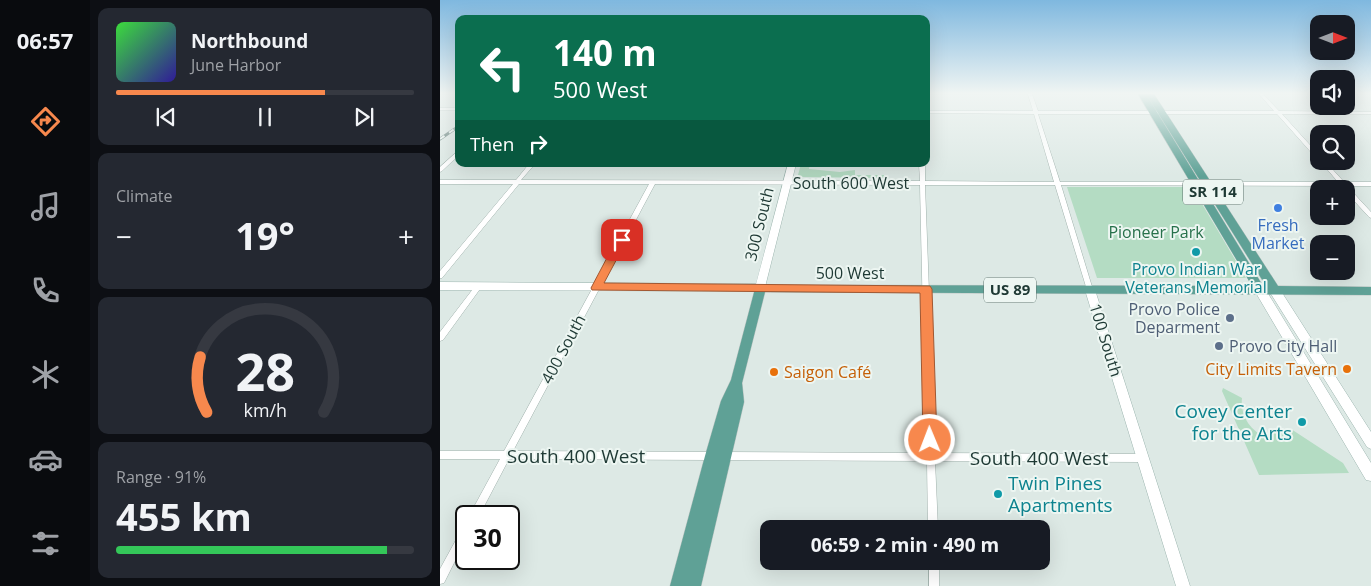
<!DOCTYPE html>
<meta charset="utf-8">
<style>
body{margin:0;font-family:"Open Sans",sans-serif;background:#242831;color:#f1f3f6;height:100vh;display:flex;flex-direction:column;font-size:19px;white-space:nowrap}
*{box-sizing:border-box;margin:0}
p{font-size:16px;color:#9ea1a6}
.icon{flex:none;width:28px;height:28px;fill:none;stroke:currentColor;stroke-width:2;stroke-linecap:round;stroke-linejoin:round}
.map{position:relative;flex:1;overflow:hidden}
.panel{display:flex;flex-direction:column;gap:8px;padding:8px;background:#0d0f14;width:350px}
.panel>*{flex:none}
.guide{position:absolute;left:15px;top:15px;width:475px;height:152px;border-radius:10px;box-shadow:0 5px 20px #0002;background:#0b6e4f;color:#fff;overflow:hidden}
.needle{width:32px;rotate:90deg}
.fabs{position:absolute;left:870px;top:15px;display:grid;gap:10px}
.fabs a{display:grid;place-items:center;width:45px;height:45px;border-radius:10px;background:#171b24;box-shadow:0 5px 20px #0002;font-size:25px}
.speed{position:absolute;left:15px;top:505px;display:flex;gap:10px;font-size:25px;font-weight:700;text-align:center}
.speed>*{display:grid;place-content:center;width:65px;height:65px;border-radius:50%;background:#171b24;box-shadow:0 5px 20px #0002;line-height:1}
.speed .limit{border:2px solid #111;border-radius:8px;background:#fff;color:#111}
.pin{position:absolute;display:grid;place-items:center;width:42px;height:42px;color:#fff;margin:-21px;border-radius:10px;box-shadow:0 2px 8px #0006}
.me{position:absolute;width:55px;margin:-28px;rotate:359deg;stroke-linejoin:round;filter:drop-shadow(0 0 4px #0008)}
.turn{display:flex;align-items:center;gap:18px;height:105px;padding:0 15px;font-size:22px}
.turn .icon{width:65px;height:65px;stroke-width:2.5}
.turn b{display:block;font-size:35px;line-height:42px}
.then{display:flex;align-items:center;height:48px;padding:0 15px;background:#0003;gap:10px;font-size:19px}
.big{font-size:38px;font-weight:700;line-height:1.1}
.panel .tile{flex:1;display:flex;flex-direction:column;justify-content:center;gap:8px;min-width:0;padding:0 18px;border-radius:10px;background:#242831}
.panel .dial{align-items:center;gap:0}
.dial svg{height:130px;overflow:visible;fill:none;stroke:#363941;stroke-width:7;stroke-linecap:round;text-anchor:middle}
.dial text{fill:#f1f3f6;stroke:none}
.song{display:flex;align-items:center;gap:15px}
.cover{width:60px;height:60px;border-radius:8px;background:linear-gradient(135deg,hsl(120 70% 55%),hsl(250 70% 35%))}
.played{height:5px;border-radius:2px;background:linear-gradient(90deg,#f7884d 70%,#363941 70%)}
.keys{display:flex;justify-content:space-around;direction:ltr}
.heat{display:flex;justify-content:space-between;align-items:center;font-size:28px;direction:ltr}
.charge{height:8px;border-radius:4px;background:linear-gradient(90deg,#34c759 91%,#363941 0)}
.trip{position:absolute;left:320px;top:520px;width:290px;height:50px;border-radius:10px;background:#171b24;box-shadow:0 5px 20px #0002;font-weight:700;line-height:50px;text-align:center}
main{display:flex;flex:1;min-height:0}
.tab-bar{display:flex;flex-direction:column;width:90px;justify-content:space-around;align-items:center;background:#090b0e;color:#9ea1a6}
.tab-bar .icon{width:35px;height:35px}
.tab-bar .selected{color:#f7884d}
.tab-bar b{font-size:22px;color:#f1f3f6}
.map>svg:first-child{display:block}
.green{fill:#b4dcc3}
.lines{fill:none;stroke-linecap:round;stroke-linejoin:round}
.street-casing{stroke:#a0b1ac;stroke-width:1}
.secondary-casing{stroke:#9cb5af;stroke-width:1}
.primary-casing{stroke:#bcc4c2;stroke-width:1}
.street{fill:#fff;fill-rule:evenodd}
.secondary{fill:#fff;fill-rule:evenodd}
.primary{fill:#5fa196;fill-rule:evenodd}
.rail-casing{stroke:#587570;stroke-width:3}
.rail{stroke:#edf6f2;stroke-width:2;stroke-dasharray:5.5;stroke-linecap:butt}
.route{fill:#f7884d;stroke:#a15832}
.shop-dot{fill:#3f7fe0;stroke:#edf6f2;stroke-width:2}
.culture-dot{fill:#0f9aa8;stroke:#edf6f2;stroke-width:2}
.service-dot{fill:#5c6f8a;stroke:#edf6f2;stroke-width:2}
.food-dot{fill:#e8710a;stroke:#edf6f2;stroke-width:2}
.labels{text-anchor:middle;stroke-width:4;stroke-linejoin:round;paint-order:stroke}
.shield{fill:#edf6f2;stroke:#5c726d;stroke-width:1}
.shield-label{font-size:15px;font-weight:bold;fill:#1e3934}
.street-label{font-size:16px;fill:#1e3934;stroke:#edf6f2}
.shop-label{font-size:16px;fill:#366cbe;stroke:#edf6f2}
.park-label{font-size:16px;fill:#27714b;stroke:#edf6f2}
.culture-label{font-size:16px;fill:#0d838f;stroke:#edf6f2}
.service-label{font-size:16px;fill:#4e5e75;stroke:#edf6f2;text-anchor:end}
.food-label{font-size:16px;fill:#c56008;stroke:#edf6f2;text-anchor:end}
.near-culture-label{font-size:19px;fill:#0d838f;stroke:#edf6f2;text-anchor:end}
.near-street-label{font-size:19px;fill:#1e3934;stroke:#edf6f2}
</style>
<main>
<nav class="tab-bar">
<b>06:57</b>
<svg class="icon selected" aria-label="directions" viewBox="0 0 24 24"><path d="M12 3l9 9-9 9-9-9zM9 14v-3h6M13 9l2 2-2 2"/></svg>
<svg class="icon" aria-label="music" viewBox="0 0 24 24"><path d="M9 18V5l10-2v13"/><circle cx="6" cy="18" r="3"/><circle cx="16" cy="16" r="3"/></svg>
<svg class="icon" aria-label="phone" viewBox="0 0 24 24"><path d="M5 4h4l2 5-3 2q2 4 5 5l2-3 5 2v4C11 20 4 13 5 4z"/></svg>
<svg class="icon" aria-label="climate" viewBox="0 0 24 24"><path d="M12 3v18M4 7l16 10M4 17L20 7"/></svg>
<svg class="icon" aria-label="car" viewBox="0 0 24 24"><path d="M5 17H2v-5l4-1 3-4h7l3 4 3 1v5h-3M9 17h6M6 11h13"/><circle cx="7" cy="17" r="2"/><circle cx="17" cy="17" r="2"/></svg>
<svg class="icon" aria-label="filters" viewBox="0 0 24 24"><path d="M4 7h16M4 17h16"/><circle cx="9" cy="7" r="2"/><circle cx="15" cy="17" r="2"/></svg>
</nav>
<section class="panel">
<div class="tile">
<div class="song"><i class="cover"></i><div><b>Northbound</b><p>June Harbor</p></div></div>
<div class="played"></div>
<div class="keys"><svg class="icon" aria-label="previous" viewBox="0 0 24 24"><path d="M18 5L8 12l10 7zM5 5v14"/></svg><svg class="icon" aria-label="pause" viewBox="0 0 24 24"><path d="M8 5v14M16 5v14"/></svg><svg class="icon" aria-label="next" viewBox="0 0 24 24"><path d="M6 5l10 7-10 7zM19 5v14"/></svg></div>
</div>
<div class="tile"><p>Climate</p>
<div class="heat"><a>−</a><b class="big">19°</b><a>+</a></div>
</div>
<div class="tile dial"><svg viewBox="0 0 100 80">
<path d="M14 69A42 42 0 1 1 86 69"/>
<path d="M14 69A42 42 0 0 1 10 35" stroke="#f7884d"/>
<text x="50" y="56" font-size="32" font-weight="700">28</text>
<text x="50" y="72" font-size="11">km/h</text>
</svg></div>
<div class="tile"><p>Range · 91%</p><b class="big">455 km</b><div class="charge"></div></div>
</section>
<div class="map">
<svg width="931" height="586" viewBox="0 0 931 586">
<rect width="100%" height="100%" fill="#dde9e5"/>
<path class="green" d="M361,164H370L369,169L400,172L415,170V175H444V178L360,177L358,175Z
M627,187H752L806,278H657Z
M783,388L802,398C800,416 810,430 826,438L831,429L845,433L851,429L903,463L909,473L819,475L782,391Z"/>
<g class="lines">
<defs>
<path id="street" d="M588,94H592L598,111H834L819,94H823L839,111L931,112V114H842L879,155V160L877,159L837,114H598L620,182H898L880,161H885L904,182H931V186H907L931,212V218L929,217L906,192V189H904L901,186L621,185L653,290L650,293L647,290L615,185H485L495,453L703,454L706,455L707,458L706,461L703,462L495,461L498,529H488L487,461L285,460L282,459L281,456L282,453L285,452L486,453L480,185L215,184L73,451L272,452L275,453L276,456L275,459L272,460L69,459L39,516H29L60,459H0V451H64L209,184H79L2,278H0V271L73,184H0V180H76L89,164H95L81,180L480,181L479,164H485V181L614,182L594,114L486,113V111H593Z
M0,108H19V110H0Z
M19,150V155L2,171L0,172V167Z
M38,284L40,285L41,287L40,289L3,340L0,341V332L36,285Z
M26,525V539L4,583L0,584V569L23,527Z
M489,561H499V586H489Z"/>
<path id="secondary" d="M348,164H356L324,291L0,290V282L316,284Z
M650,286L655,290L750,586H736L645,290Z
M820,286L824,287L931,463V481L926,480L816,293L815,290L816,287Z
M835,287L839,288L931,432V449L927,447L831,294L830,291Z"/>
<path id="primary" d="M698,94H706L823,286H826L706,94H714L838,286L931,287V295L325,292L302,383L304,402L261,586H230L265,456L281,401L291,380L316,285L812,286Z"/>
</defs>
<use href="#street" class="street-casing"/>
<use href="#secondary" class="secondary-casing"/>
<use href="#primary" class="primary-casing"/>
<use href="#street" class="street"/>
<use href="#secondary" class="secondary"/>
<use href="#primary" class="primary"/>
<defs>
<path id="rail" d="M0,139L19,126"/>
</defs>
<use href="#rail" class="rail-casing"/>
<use href="#rail" class="rail"/>
</g>
<linearGradient id="sky" x2="0" y2="1"><stop stop-color="#7fb8df"/><stop offset="0.53" stop-color="#f0f5f3"/><stop offset="1" stop-color="#f0f5f3" stop-opacity="0"/></linearGradient>
<rect width="931" height="176" fill="url(#sky)"/>
<path class="route" d="M182,236L187,240L164,283L490,286L492,289L497,440L495,445L490,447L485,445L483,440L480,293L152,290L151,288L178,237Z"/>
<circle class="shop-dot" cx="838" cy="208" r="5"/>
<g class="culture-dot">
<circle cx="756" cy="252" r="5"/>
<circle cx="862" cy="422" r="5"/>
<circle cx="558" cy="494" r="5"/>
</g>
<g class="service-dot">
<circle cx="790" cy="318" r="5"/>
<circle cx="779" cy="346" r="5"/>
</g>
<g class="food-dot">
<circle cx="907" cy="369" r="5"/>
<circle cx="334" cy="372" r="5"/>
</g>
<g class="labels">
<g class="shield">
<rect x="743" y="179.5" width="60" height="25" rx="4"/>
<rect x="544" y="277.5" width="52" height="25" rx="4"/>
</g>
<g class="shield-label">
<text x="773" y="197">SR 114</text>
<text x="570" y="295">US 89</text>
</g>
<g class="street-label">
<text x="411" y="189">South 600 West</text>
<text transform="translate(319 224) rotate(-76)" y="6">300 South</text>
<text x="410" y="279">500 West</text>
<text transform="translate(666 340) rotate(73)" y="6">100 South</text>
<text transform="translate(123 349) rotate(-62)" y="6">400 South</text>
</g>
<g class="shop-label">
<text x="838" y="231">Fresh<tspan x="838" dy="18">Market</tspan></text>
</g>
<g class="park-label">
<text x="716" y="238">Pioneer Park</text>
</g>
<g class="culture-label">
<text x="756" y="275">Provo Indian War<tspan x="756" dy="18">Veterans Memorial</tspan></text>
</g>
<g class="service-label">
<text x="780" y="315">Provo Police<tspan x="780" dy="18">Deparment</tspan></text>
<text x="789" y="352" text-anchor="start">Provo City Hall</text>
</g>
<g class="food-label">
<text x="897" y="375">City Limits Tavern</text>
<text x="344" y="378" text-anchor="start">Saigon Café</text>
</g>
<g class="near-culture-label">
<text x="852" y="418">Covey Center<tspan x="852" dy="22">for the Arts</tspan></text>
<text x="568" y="490" text-anchor="start">Twin Pines<tspan x="568" dy="22">Apartments</tspan></text>
</g>
<g class="near-street-label">
<text x="136" y="463">South 400 West</text>
<text x="599" y="465">South 400 West</text>
</g>
</g>
</svg>
<div class="fabs">
<a><svg class="needle" viewBox="-14 -14 28 28"><path d="M0-13l5 13h-10z" fill="#e53935"/><path d="M0 13l5-13h-10z" fill="#9ea1a6"/></svg></a>
<a><svg class="icon" aria-label="sound" viewBox="0 0 24 24"><path d="M4 9h4l5-4v14l-5-4H4zM17 9q2 3 0 6"/></svg></a>
<a><svg class="icon" aria-label="search" viewBox="0 0 24 24"><circle cx="10" cy="10" r="6"/><path d="M15 15l6 6"/></svg></a>
<a>+</a>
<a>−</a>
</div>
<div class="speed"><div class="limit">30</div></div>
<div class="pin" style="left:182px;top:240px;background:#d93025"><svg class="icon" aria-label="arrive" viewBox="0 0 24 24"><path d="M6 21V4h12l-3 4 3 4H6"/></svg></div>
<svg class="me" style="left:490px;top:440px" viewBox="-20 -20 40 40"><circle r="17" fill="#f7884d" stroke="#fff" stroke-width="3"/><path d="M0-11L8 9 0 5-8 9z" fill="#fff"/></svg>
<div class="trip">06:59 · 2 min · 490 m</div>
<div class="guide">
<div class="turn"><svg class="icon" aria-label="left" viewBox="0 0 24 24"><path d="M17 20v-9H6M10 6l-5 5 5 5"/></svg><div><b>140 m</b>500 West</div></div>
<div class="then">Then<svg class="icon" aria-label="right" viewBox="0 0 24 24"><path d="M7 20v-9h11M14 6l5 5-5 5"/></svg></div>
</div>
</div>
</main>
